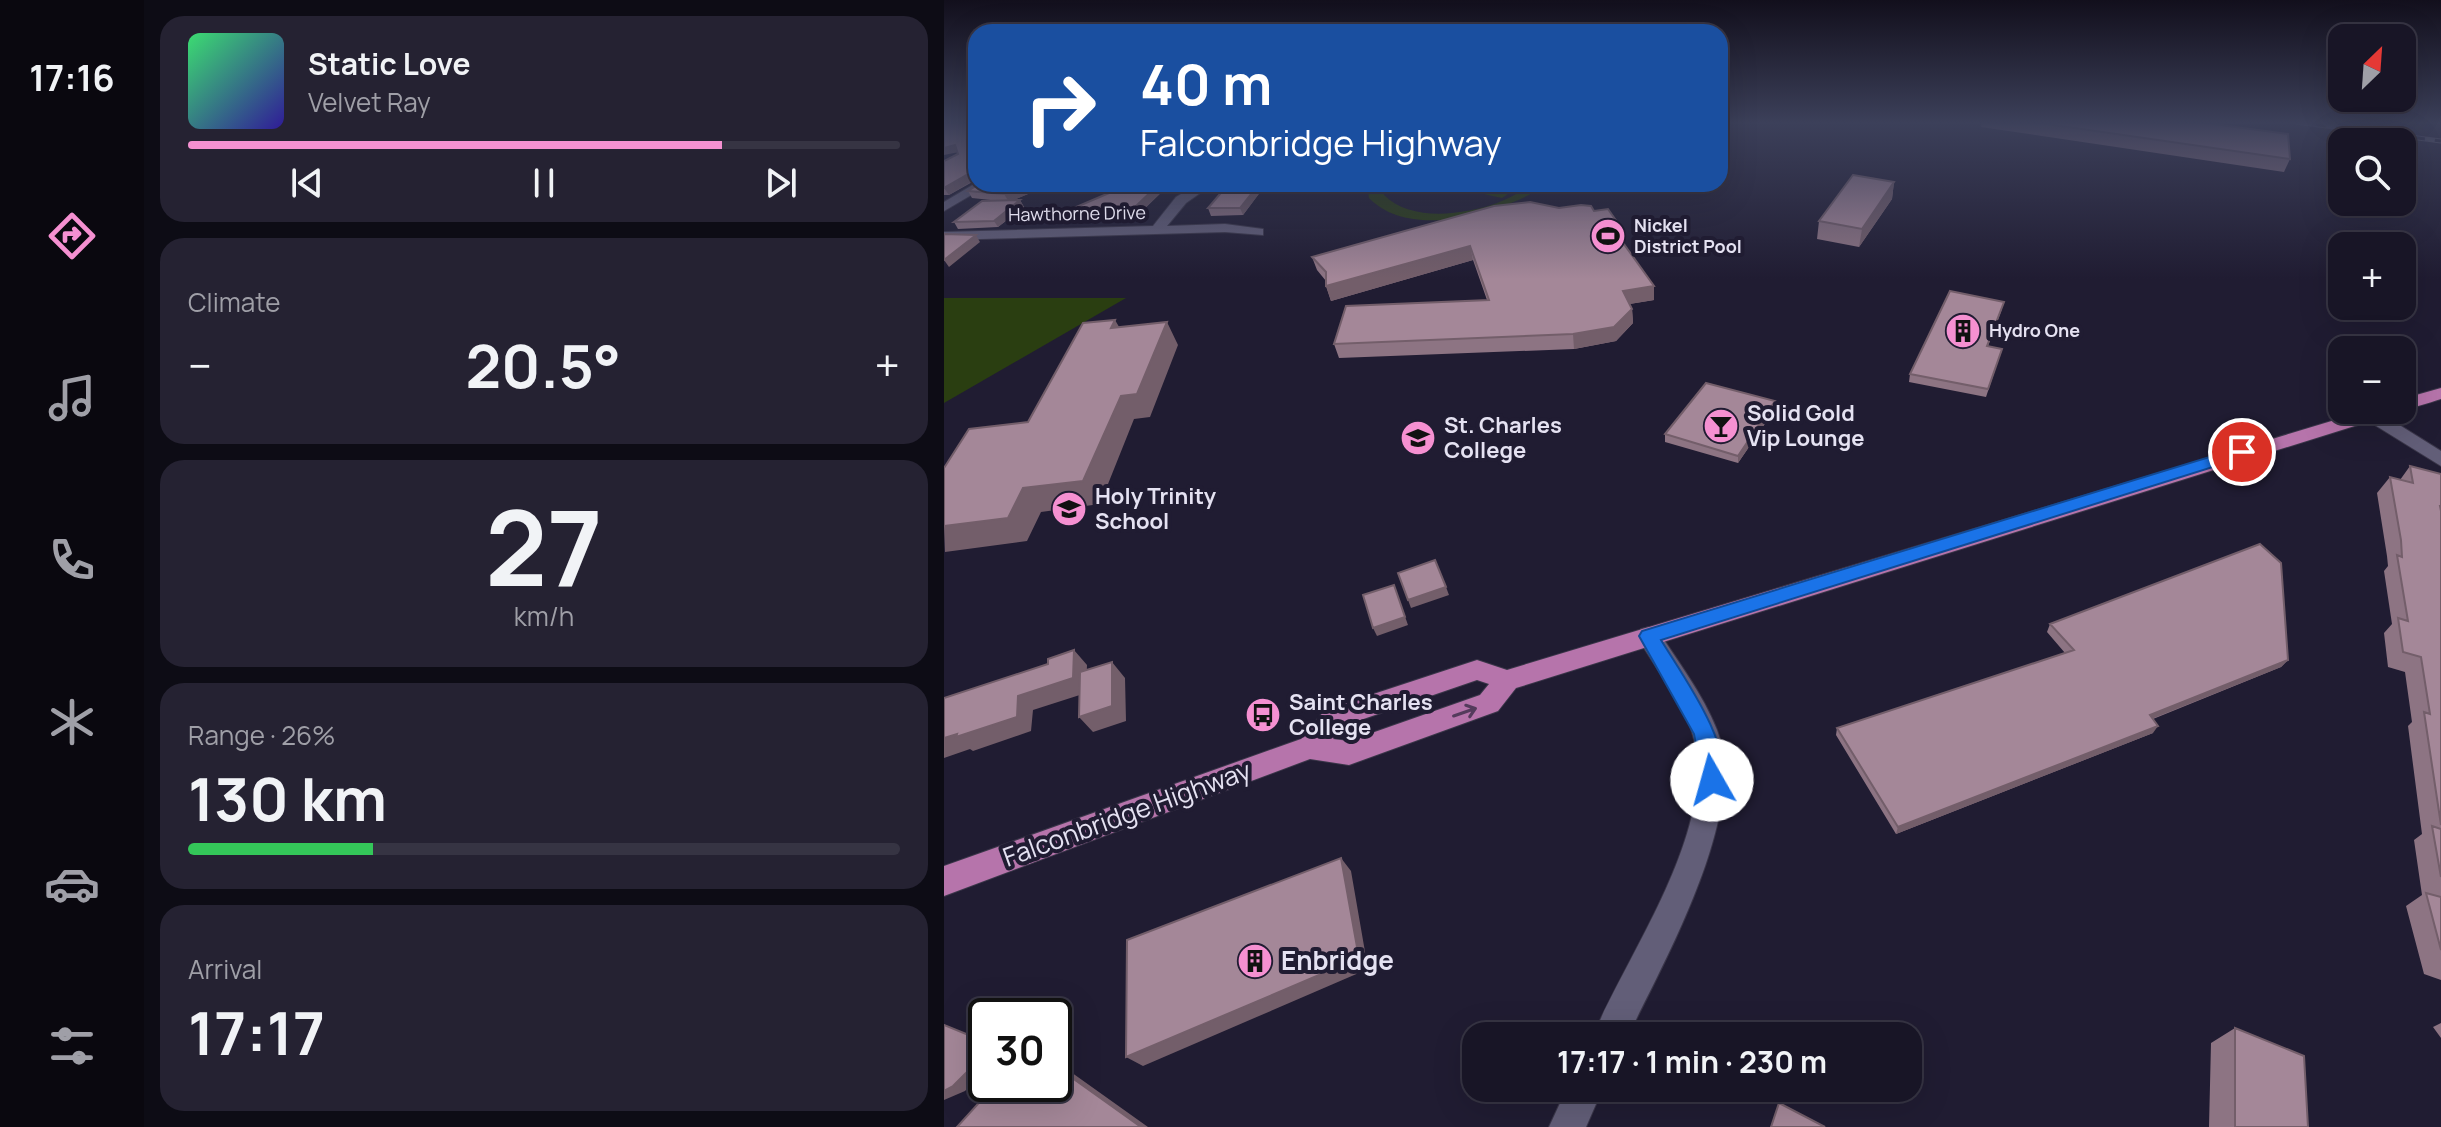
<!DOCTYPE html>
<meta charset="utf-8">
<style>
body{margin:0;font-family:Manrope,sans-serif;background:#252232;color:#f1f3f6;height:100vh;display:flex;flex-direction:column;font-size:30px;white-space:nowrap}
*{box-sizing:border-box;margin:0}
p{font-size:26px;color:#9f9fa7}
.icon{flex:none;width:44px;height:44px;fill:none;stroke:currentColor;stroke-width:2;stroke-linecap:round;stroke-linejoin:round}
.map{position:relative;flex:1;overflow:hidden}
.panel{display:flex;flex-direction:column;gap:16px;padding:16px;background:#0d0c15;width:800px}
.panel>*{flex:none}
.banner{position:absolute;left:24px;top:24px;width:760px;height:168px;border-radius:24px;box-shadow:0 8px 32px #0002,0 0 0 2px #363443;background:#1a4fa0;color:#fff;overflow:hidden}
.needle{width:52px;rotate:25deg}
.tools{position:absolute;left:1384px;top:24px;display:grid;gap:16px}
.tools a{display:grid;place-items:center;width:88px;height:88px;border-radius:16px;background:#181526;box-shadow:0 8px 32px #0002,0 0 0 2px #363443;font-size:40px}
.speed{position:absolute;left:24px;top:998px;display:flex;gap:16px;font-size:40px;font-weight:700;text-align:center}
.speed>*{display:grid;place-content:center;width:104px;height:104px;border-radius:50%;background:#181526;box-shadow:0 8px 32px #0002,0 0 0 2px #363443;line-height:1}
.speed .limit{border:4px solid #111;border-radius:12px;background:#fff;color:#111}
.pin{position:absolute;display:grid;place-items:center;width:68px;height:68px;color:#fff;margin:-34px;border:4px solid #fff;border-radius:50%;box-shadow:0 2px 8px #0007}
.me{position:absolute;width:88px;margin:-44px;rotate:353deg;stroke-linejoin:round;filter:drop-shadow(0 0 6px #0008)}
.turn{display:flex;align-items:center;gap:28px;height:168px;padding:0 40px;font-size:36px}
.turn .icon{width:104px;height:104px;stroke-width:2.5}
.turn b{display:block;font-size:56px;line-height:68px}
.big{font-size:60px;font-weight:700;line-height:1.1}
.panel .card{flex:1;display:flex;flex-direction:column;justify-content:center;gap:12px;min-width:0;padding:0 28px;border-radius:24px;background:#252232}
.panel .dial{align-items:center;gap:0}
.dial b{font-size:104px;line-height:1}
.song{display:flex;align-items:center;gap:24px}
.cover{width:96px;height:96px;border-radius:12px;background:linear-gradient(135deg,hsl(140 70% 55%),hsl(250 70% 35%))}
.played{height:8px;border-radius:4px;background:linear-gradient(90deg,#f590d1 75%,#363443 75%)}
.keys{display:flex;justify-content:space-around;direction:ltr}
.heat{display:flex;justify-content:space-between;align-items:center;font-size:44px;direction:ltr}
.charge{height:12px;border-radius:6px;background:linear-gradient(90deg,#34c759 26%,#363443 0)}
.trip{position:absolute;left:518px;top:1022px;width:460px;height:80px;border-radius:24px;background:#181526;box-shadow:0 8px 32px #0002,0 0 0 2px #363443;font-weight:700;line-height:80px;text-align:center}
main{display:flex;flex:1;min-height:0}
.tab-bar{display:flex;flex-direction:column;width:144px;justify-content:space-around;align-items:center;background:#0a080f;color:#9f9fa7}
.tab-bar .icon{width:56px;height:56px}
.tab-bar .selected{color:#f590d1}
.tab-bar b{font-size:36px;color:#f1f3f6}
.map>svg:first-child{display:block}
.green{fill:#2a3e11}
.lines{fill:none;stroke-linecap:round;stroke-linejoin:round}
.minor-casing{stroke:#3a3649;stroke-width:2}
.primary-casing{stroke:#3a3649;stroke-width:2}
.minor{fill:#625e78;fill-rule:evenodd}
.primary{fill:#b674ab;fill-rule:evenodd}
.rail-casing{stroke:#817e91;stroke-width:5}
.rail{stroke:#201c32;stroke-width:3;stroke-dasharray:10;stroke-linecap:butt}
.wall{fill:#8d7483}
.shaded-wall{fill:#735e6a}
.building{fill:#a48798;stroke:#735e6a;stroke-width:2}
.oneway{stroke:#543b5c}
.route{fill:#1a73e8;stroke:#114b97;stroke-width:2}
.labels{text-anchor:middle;stroke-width:8;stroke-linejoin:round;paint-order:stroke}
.far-street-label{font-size:18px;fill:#e5e2f2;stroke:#201c32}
.far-poi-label{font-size:18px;font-weight:bold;fill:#e5e2f2;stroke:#201c32;text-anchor:start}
.poi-label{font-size:22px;font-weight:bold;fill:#e5e2f2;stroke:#201c32;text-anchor:start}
.near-street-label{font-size:26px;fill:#e5e2f2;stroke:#201c32}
.near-poi-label{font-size:26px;font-weight:bold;fill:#e5e2f2;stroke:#201c32;text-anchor:start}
</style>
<main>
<nav class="tab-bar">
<b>17:16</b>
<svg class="icon selected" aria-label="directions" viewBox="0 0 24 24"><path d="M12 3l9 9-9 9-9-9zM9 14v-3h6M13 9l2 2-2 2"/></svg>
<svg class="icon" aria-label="music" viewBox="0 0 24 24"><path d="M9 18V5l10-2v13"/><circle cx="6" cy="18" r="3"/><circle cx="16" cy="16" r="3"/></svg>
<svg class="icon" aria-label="phone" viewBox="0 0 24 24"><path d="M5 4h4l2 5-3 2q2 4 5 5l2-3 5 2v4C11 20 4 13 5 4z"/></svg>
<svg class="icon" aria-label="climate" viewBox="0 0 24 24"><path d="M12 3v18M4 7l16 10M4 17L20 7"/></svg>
<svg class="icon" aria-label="car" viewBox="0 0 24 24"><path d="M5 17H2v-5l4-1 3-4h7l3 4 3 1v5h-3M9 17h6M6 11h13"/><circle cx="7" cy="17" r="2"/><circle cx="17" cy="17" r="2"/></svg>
<svg class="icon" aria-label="filters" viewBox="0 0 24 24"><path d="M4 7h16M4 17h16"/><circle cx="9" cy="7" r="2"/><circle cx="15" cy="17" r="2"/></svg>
</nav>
<section class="panel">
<div class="card">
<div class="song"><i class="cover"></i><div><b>Static Love</b><p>Velvet Ray</p></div></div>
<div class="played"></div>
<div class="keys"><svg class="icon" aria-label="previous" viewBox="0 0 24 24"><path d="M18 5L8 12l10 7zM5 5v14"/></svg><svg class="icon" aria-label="pause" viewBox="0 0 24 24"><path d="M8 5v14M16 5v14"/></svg><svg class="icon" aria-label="next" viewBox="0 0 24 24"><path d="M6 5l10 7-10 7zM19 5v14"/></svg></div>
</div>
<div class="card"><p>Climate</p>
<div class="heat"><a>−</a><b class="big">20.5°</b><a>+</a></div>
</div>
<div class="card dial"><b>27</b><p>km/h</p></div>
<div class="card"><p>Range · 26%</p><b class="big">130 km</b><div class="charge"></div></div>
<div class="card"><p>Arrival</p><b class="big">17:17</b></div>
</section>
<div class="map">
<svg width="1497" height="1127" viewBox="0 0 1497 1127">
<rect width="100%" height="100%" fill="#201c32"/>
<path class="green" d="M423,184H438L440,195C467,222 519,215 553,203C572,196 584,184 605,184C560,212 468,242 425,198Z
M494,184H579L558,198Z
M0,298H182L0,403Z"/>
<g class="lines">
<defs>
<path id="minor" d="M32,183L46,184L0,211V202Z
M254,184H269L242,203L223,226L281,224L319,229V235L281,232L0,240V232L209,226L232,197Z
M1421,411H1433L1497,451V466L1421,419L1418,415Z
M705,627L713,629C734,662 759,694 773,730C805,812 720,961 684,1036H649C684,952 777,826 748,732C737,698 710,667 693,636L697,629Z
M623,1088H659L642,1127H605Z"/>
<path id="primary" d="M1497,388V399C1484,403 1470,408 1456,410L1458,399Z
M1424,410H1452L1449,414L572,688L554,711L405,765L366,759L0,896V866L357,739L381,710L390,707L533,660L563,670ZM533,680L545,684L536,695L405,741L389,739L399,726Z"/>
</defs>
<use href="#minor" class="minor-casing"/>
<use href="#primary" class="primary-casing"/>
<use href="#minor" class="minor"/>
<use href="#primary" class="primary"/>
<defs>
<path id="rail" d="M1352,122L1497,141"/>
</defs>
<use href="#rail" class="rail-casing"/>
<use href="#rail" class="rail"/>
</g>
<path class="wall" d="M32,122V180L5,195H0V161L14,154V152Z
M1038,122H1254L1346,159L1340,172L1037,127Z
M950,182L948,199L915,247L873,239L875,221Z
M108,184L67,201L76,200L80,207L54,227L14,229L10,222L56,201L28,198L24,191Z
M186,184H226L194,215L134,216L130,208Z
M264,184H332L317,191L299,215L267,216L264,208L278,192L266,190Z
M615,208L650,211L680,232V245L710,300L685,304L688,309L689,323L672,341L630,349L395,358L390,344L543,300L529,260L387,301L382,286V281L373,270L368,257Z
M1058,309L1044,346L1058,349L1042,397L965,382L966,374Z
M831,409L794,463L721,442V434Z
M1466,466L1497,474V980L1480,974L1462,906L1478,895L1470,840L1478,834L1464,726L1468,722L1461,672L1444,667L1440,633L1448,624L1440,571L1444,566L1443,556L1433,493L1446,477L1456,480Z
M1106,624L1344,660L1337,667L1209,719V733L952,834L892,735L893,728L1121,653L1103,632Z
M1497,1023V1038L1489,1027Z
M1291,1028L1364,1127H1265L1267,1043Z"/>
<path class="shaded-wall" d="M11,145L15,152L0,155V148Z
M26,173L30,180L5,195L0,188Z
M950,182L948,199L915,247L918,229Z
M86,184H108L65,202L60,194Z
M215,184H226L194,215L191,207Z
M315,184H332L317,191L299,215L296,208Z
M76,200L80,207L54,227L50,221Z
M680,232L681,245L672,246V233Z
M32,235L36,242L5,267L0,260Z
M526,246L529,260L387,301L382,286Z
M710,286V300L680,305L679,291Z
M688,309L689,323L672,341L630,349L629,334Z
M171,320L184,342L167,328Z
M223,322L234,345L206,417L190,419L156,504L97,512L83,541L1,552L0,526L79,488L177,396Z
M831,401V409L794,463V456Z
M450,585L464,625L433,636L429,628Z
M502,587L505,595L467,608L464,600Z
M130,650L143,665L142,693L89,710L87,731L29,751L26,749L0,758V738L74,696Z
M1344,660L1337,667L1200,722L1206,715Z
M168,662L181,678L182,721L149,732L135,717Z
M1214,726L1209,733L952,834L954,827Z
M397,858L407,871L424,969L199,1066L182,1057Z
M27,1036L38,1041L34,1077L21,1091L0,1100V1091Z
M110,1060L204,1127H197L110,1065Z"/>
<path class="building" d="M0,122H32V173H26L0,188V161L14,154L11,145L0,148Z
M1089,122H1254L1344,134L1346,159Z
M909,175L950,182L918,229L875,221Z
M35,184H86L60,194L24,191Z
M186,184H215L191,207L130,208Z
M271,184H315L296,208H264L282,187Z
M76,200L50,221L10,222L38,201Z
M586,202L615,208L637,205L647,206L650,211L664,209L680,232L672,233L710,286L679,291L688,309L670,327L629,334L390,344L402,306L545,300L526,246L382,286V272L368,257L550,206Z
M0,234L32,235L0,260Z
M1006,291L1060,302L1043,346L1058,349L1044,389L966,374Z
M171,320L167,328L223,322L193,394L177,396L139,481L79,488L64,518L0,526V468L25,429L84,422L139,323Z
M762,383L831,401L794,456L721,434Z
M1466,466L1497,474V506H1496L1497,511V825L1480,712L1486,714L1477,657L1459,652L1454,618L1464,621L1453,555L1458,557L1457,540L1446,477L1469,483Z
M1316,544L1337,563L1344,660L1206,715L1214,726L954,827L893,728L1130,650L1106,624Z
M491,560L502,587L464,600L454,573Z
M450,585L461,617L429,628L419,595Z
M130,650L129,678L74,696L73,717L12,737L13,734L0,738V698L104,664V659Z
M168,662V706L135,717L136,672Z
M1488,826L1497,829V877Z
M397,858L415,958L182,1057L183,940Z
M1482,893L1497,897V950Z
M0,1025L27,1036L23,1072L9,1086L0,1091Z
M1291,1028L1360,1056L1364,1127H1291Z
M110,1065L197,1127H13L52,1084H110Z
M835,1103L881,1127H827Z"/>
<defs><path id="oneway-shaft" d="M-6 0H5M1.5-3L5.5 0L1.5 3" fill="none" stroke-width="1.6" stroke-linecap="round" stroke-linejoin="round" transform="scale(2)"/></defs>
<use class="oneway" href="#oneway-shaft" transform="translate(521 712) rotate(-19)"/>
<linearGradient id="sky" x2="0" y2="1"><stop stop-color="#120f1c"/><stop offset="0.44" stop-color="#3c405a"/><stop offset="1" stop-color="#3c405a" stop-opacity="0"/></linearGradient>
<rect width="1497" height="279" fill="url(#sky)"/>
<path class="route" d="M1298,447L1306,452L1304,456L717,640C737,673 793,750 776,787L768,790L760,787L750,734L695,636L698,631Z"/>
<defs>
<symbol id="stadium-disc" viewBox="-11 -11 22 22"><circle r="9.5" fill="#f590d1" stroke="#201c32"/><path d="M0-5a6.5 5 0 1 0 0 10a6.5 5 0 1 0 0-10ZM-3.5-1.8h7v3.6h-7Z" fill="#111"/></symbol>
<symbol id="building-disc" viewBox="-11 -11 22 22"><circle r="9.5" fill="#f590d1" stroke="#201c32"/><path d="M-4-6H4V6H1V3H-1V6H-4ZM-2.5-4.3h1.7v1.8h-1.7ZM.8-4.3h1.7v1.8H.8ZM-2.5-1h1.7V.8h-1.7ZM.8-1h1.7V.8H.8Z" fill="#111"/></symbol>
<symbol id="bar-disc" viewBox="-11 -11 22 22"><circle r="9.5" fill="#f590d1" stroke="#201c32"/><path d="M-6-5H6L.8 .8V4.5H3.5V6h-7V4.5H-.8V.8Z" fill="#111"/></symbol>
<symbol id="school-disc" viewBox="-11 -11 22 22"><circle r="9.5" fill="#f590d1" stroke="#201c32"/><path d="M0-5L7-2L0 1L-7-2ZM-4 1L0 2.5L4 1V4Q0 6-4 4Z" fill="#111"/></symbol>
<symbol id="bus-disc" viewBox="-11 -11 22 22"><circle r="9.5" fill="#f590d1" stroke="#201c32"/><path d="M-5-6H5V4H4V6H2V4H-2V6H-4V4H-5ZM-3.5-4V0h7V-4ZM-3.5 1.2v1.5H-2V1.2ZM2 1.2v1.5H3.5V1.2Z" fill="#111"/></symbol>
</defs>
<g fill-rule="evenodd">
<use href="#stadium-disc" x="644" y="216" width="40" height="40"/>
<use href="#building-disc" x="999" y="311" width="40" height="40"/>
<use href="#bar-disc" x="757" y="406" width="40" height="40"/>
<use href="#school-disc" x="454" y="418" width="40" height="40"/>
<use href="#school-disc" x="105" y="489" width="40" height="40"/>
<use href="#bus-disc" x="299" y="695" width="40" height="40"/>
<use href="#building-disc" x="291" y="941" width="40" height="40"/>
</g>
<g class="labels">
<g class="far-street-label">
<text transform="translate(133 214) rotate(-1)" y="6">Hawthorne Drive</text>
</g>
<g class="far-poi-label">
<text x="690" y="232">Nickel<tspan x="690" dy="21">District Pool</tspan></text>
<text x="1045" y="337">Hydro One</text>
</g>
<g class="poi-label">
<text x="803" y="421">Solid Gold<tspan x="803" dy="25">Vip Lounge</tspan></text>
<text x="500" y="433">St. Charles<tspan x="500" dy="25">College</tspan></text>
<text x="151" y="504">Holy Trinity<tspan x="151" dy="25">School</tspan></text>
<text x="345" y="710">Saint Charles<tspan x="345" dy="25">College</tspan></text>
</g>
<g class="near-street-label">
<text transform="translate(183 814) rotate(-20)" y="9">Falconbridge Highway</text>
</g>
<g class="near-poi-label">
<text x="337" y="970">Enbridge</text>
</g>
</g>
</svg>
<div class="tools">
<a><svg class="needle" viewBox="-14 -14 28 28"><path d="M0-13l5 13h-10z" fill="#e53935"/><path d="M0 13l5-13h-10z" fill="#9f9fa7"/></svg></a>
<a><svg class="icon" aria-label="search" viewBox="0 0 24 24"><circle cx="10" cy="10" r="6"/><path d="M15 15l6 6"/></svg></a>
<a>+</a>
<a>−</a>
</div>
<div class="speed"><div class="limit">30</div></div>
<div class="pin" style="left:1298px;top:452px;background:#d93025"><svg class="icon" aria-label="arrive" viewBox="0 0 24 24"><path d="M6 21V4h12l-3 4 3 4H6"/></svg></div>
<svg class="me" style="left:768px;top:780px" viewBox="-20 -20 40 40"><circle r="19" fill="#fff"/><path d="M0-13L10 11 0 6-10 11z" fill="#1a73e8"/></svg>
<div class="trip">17:17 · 1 min · 230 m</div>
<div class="banner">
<div class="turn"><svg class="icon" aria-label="right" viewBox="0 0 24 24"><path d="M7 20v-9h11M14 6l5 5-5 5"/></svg><div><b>40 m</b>Falconbridge Highway</div></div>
</div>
</div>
</main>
